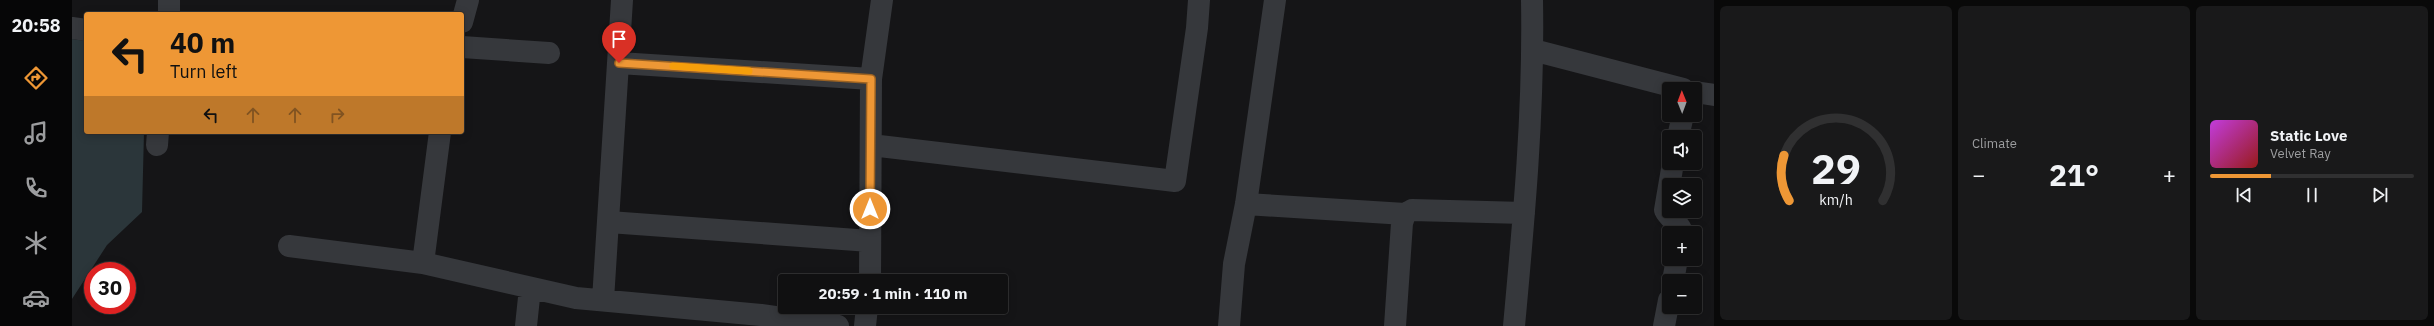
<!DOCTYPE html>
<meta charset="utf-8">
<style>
body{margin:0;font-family:"IBM Plex Sans",sans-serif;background:#19191a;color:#f1f3f6;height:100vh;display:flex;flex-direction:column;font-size:15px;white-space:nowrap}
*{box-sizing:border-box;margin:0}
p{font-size:13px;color:#9c9d9f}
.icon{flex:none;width:22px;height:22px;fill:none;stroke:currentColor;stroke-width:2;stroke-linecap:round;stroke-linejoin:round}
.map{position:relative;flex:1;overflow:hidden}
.sheet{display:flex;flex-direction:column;gap:6px;padding:6px;background:#090909;width:720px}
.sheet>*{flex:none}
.guide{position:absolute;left:12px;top:12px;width:380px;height:122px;border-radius:4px;box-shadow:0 2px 10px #0003,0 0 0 1px #303031;background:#ee9735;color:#111;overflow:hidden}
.needle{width:26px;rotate:359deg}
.tools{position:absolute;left:1590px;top:82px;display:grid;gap:8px}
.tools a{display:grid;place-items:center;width:40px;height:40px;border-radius:4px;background:#101011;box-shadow:0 2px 10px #0003,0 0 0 1px #303031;font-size:20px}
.speed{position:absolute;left:12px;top:262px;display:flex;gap:8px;font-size:20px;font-weight:700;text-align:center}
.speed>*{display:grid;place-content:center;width:52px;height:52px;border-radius:50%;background:#101011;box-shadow:0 2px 10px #0003,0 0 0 1px #303031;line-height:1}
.speed .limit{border:6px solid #d22;background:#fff;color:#111}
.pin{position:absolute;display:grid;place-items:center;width:34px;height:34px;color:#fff;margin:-41px -17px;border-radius:50% 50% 50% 0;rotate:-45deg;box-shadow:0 0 4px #0007}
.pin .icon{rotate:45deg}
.me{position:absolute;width:44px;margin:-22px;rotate:0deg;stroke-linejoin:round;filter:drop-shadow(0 0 3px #0008)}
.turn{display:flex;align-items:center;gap:14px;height:84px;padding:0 20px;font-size:18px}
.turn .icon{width:52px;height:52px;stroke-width:2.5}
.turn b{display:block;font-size:28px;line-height:34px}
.lanes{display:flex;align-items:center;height:38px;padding:0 20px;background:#0003;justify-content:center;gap:20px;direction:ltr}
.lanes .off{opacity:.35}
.big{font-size:30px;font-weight:800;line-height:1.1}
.sheet .tile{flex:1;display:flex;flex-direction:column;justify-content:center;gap:6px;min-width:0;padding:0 14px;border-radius:6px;background:#19191a}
.sheet .dial{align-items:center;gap:0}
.dial svg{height:104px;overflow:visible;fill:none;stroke:#303031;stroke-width:7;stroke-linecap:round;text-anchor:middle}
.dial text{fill:#f1f3f6;stroke:none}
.song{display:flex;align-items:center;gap:12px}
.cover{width:48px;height:48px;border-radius:6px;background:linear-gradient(135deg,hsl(290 70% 55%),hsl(0 70% 35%))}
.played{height:4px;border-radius:2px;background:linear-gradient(90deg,#ee9735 30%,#303031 30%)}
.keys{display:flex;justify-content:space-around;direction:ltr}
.heat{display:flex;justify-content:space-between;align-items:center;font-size:22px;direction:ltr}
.sheet .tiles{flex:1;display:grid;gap:6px;grid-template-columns:repeat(3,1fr)}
.trip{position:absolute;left:706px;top:274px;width:230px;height:40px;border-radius:4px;background:#101011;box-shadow:0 2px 10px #0003,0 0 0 1px #303031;font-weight:800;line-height:40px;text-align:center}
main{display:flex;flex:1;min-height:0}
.menu{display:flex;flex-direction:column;width:72px;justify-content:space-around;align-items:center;background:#060607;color:#9c9d9f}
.menu .icon{width:28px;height:28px}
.menu .on{color:#ee9735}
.menu b{font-size:18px;color:#f1f3f6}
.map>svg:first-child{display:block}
.water{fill:#2b363a}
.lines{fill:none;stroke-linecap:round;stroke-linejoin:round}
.street{stroke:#36383c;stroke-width:22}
.route-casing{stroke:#9b6222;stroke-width:10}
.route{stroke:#ee9735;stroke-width:7}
.slow{stroke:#f59e0b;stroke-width:7}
</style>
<main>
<nav class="menu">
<b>20:58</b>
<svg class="icon on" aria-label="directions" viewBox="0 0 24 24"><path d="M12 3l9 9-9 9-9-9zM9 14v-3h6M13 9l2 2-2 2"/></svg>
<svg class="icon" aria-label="music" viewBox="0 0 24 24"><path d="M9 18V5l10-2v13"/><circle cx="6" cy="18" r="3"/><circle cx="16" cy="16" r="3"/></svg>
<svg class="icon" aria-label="phone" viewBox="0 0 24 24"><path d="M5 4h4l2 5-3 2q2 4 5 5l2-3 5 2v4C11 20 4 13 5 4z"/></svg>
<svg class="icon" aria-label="climate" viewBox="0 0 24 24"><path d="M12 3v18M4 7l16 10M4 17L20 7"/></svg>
<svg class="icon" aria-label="car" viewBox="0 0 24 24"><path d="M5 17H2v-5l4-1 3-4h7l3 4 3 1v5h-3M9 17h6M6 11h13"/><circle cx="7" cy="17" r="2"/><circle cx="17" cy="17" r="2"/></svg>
</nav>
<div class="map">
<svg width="1642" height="326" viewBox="0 0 1642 326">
<rect width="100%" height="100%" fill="#151517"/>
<path class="water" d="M0,39L14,41V132H72L70,212L35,245L0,299Z"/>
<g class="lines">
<path class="street" d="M97,14V0
M390,22L396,0
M0,28L14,30
M390,47L477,53
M1461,50L1611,89
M547,63L799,79
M1623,92L1642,95
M1606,137L1611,115
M85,145L86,132
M799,145L1103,181L1125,28L1127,0
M1601,163L1593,210C1597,219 1609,224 1610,233
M1174,204L1333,214
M537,222L798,241
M217,246L351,263L368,132
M351,263L504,298L689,315L766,326
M798,281L799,79L810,0
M1601,281L1605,259
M531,300L550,0
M454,326L458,288
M793,326L795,307
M1157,326L1162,264L1174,204L1203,0
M1323,326L1330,223L1333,214L1340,210L1452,213
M1442,326C1452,218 1462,109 1460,0
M1592,326L1597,300"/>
</g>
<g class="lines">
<defs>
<path id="route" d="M547,63L799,79L798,209"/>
</defs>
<use href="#route" class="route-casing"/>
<use href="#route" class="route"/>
<path class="slow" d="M601,66L677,71"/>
</g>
</svg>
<div class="tools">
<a><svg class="needle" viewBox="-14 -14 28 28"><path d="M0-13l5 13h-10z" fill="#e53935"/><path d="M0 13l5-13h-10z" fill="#9c9d9f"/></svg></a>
<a><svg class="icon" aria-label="sound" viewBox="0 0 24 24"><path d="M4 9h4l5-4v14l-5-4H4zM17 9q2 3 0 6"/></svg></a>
<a><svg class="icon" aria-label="layers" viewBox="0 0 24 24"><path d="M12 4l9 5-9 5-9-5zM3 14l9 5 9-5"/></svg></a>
<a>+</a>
<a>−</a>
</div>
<div class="speed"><div class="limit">30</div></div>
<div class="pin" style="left:547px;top:63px;background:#d93025"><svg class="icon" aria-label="arrive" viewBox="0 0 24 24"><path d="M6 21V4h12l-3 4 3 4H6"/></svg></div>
<svg class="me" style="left:798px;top:209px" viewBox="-20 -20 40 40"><circle r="17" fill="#ee9735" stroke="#fff" stroke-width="3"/><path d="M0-11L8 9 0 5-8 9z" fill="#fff"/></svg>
<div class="trip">20:59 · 1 min · 110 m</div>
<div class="guide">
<div class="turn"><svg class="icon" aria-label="left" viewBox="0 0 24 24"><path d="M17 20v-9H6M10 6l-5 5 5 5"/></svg><div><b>40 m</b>Turn left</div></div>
<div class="lanes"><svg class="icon" aria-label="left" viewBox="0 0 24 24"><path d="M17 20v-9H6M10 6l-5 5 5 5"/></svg><svg class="icon off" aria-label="ahead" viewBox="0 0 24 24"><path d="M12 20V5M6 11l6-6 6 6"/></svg><svg class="icon off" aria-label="ahead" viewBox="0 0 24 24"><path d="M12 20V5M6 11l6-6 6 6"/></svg><svg class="icon off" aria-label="right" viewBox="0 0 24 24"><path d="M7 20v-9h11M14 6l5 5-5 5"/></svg></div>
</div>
</div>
<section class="sheet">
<div class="tiles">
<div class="tile dial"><svg viewBox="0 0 100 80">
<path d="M14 69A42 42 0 1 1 86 69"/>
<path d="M14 69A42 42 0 0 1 10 34" stroke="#ee9735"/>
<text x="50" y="56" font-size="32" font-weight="700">29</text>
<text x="50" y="72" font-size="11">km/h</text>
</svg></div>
<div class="tile"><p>Climate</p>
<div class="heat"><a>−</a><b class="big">21°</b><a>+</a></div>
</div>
<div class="tile">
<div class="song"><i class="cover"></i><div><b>Static Love</b><p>Velvet Ray</p></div></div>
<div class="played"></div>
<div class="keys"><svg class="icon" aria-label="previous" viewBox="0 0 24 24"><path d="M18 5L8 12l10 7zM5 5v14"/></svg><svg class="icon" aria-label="pause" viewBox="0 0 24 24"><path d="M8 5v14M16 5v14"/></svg><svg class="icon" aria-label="next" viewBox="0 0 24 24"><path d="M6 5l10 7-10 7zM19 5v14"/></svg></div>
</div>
</div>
</section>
</main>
